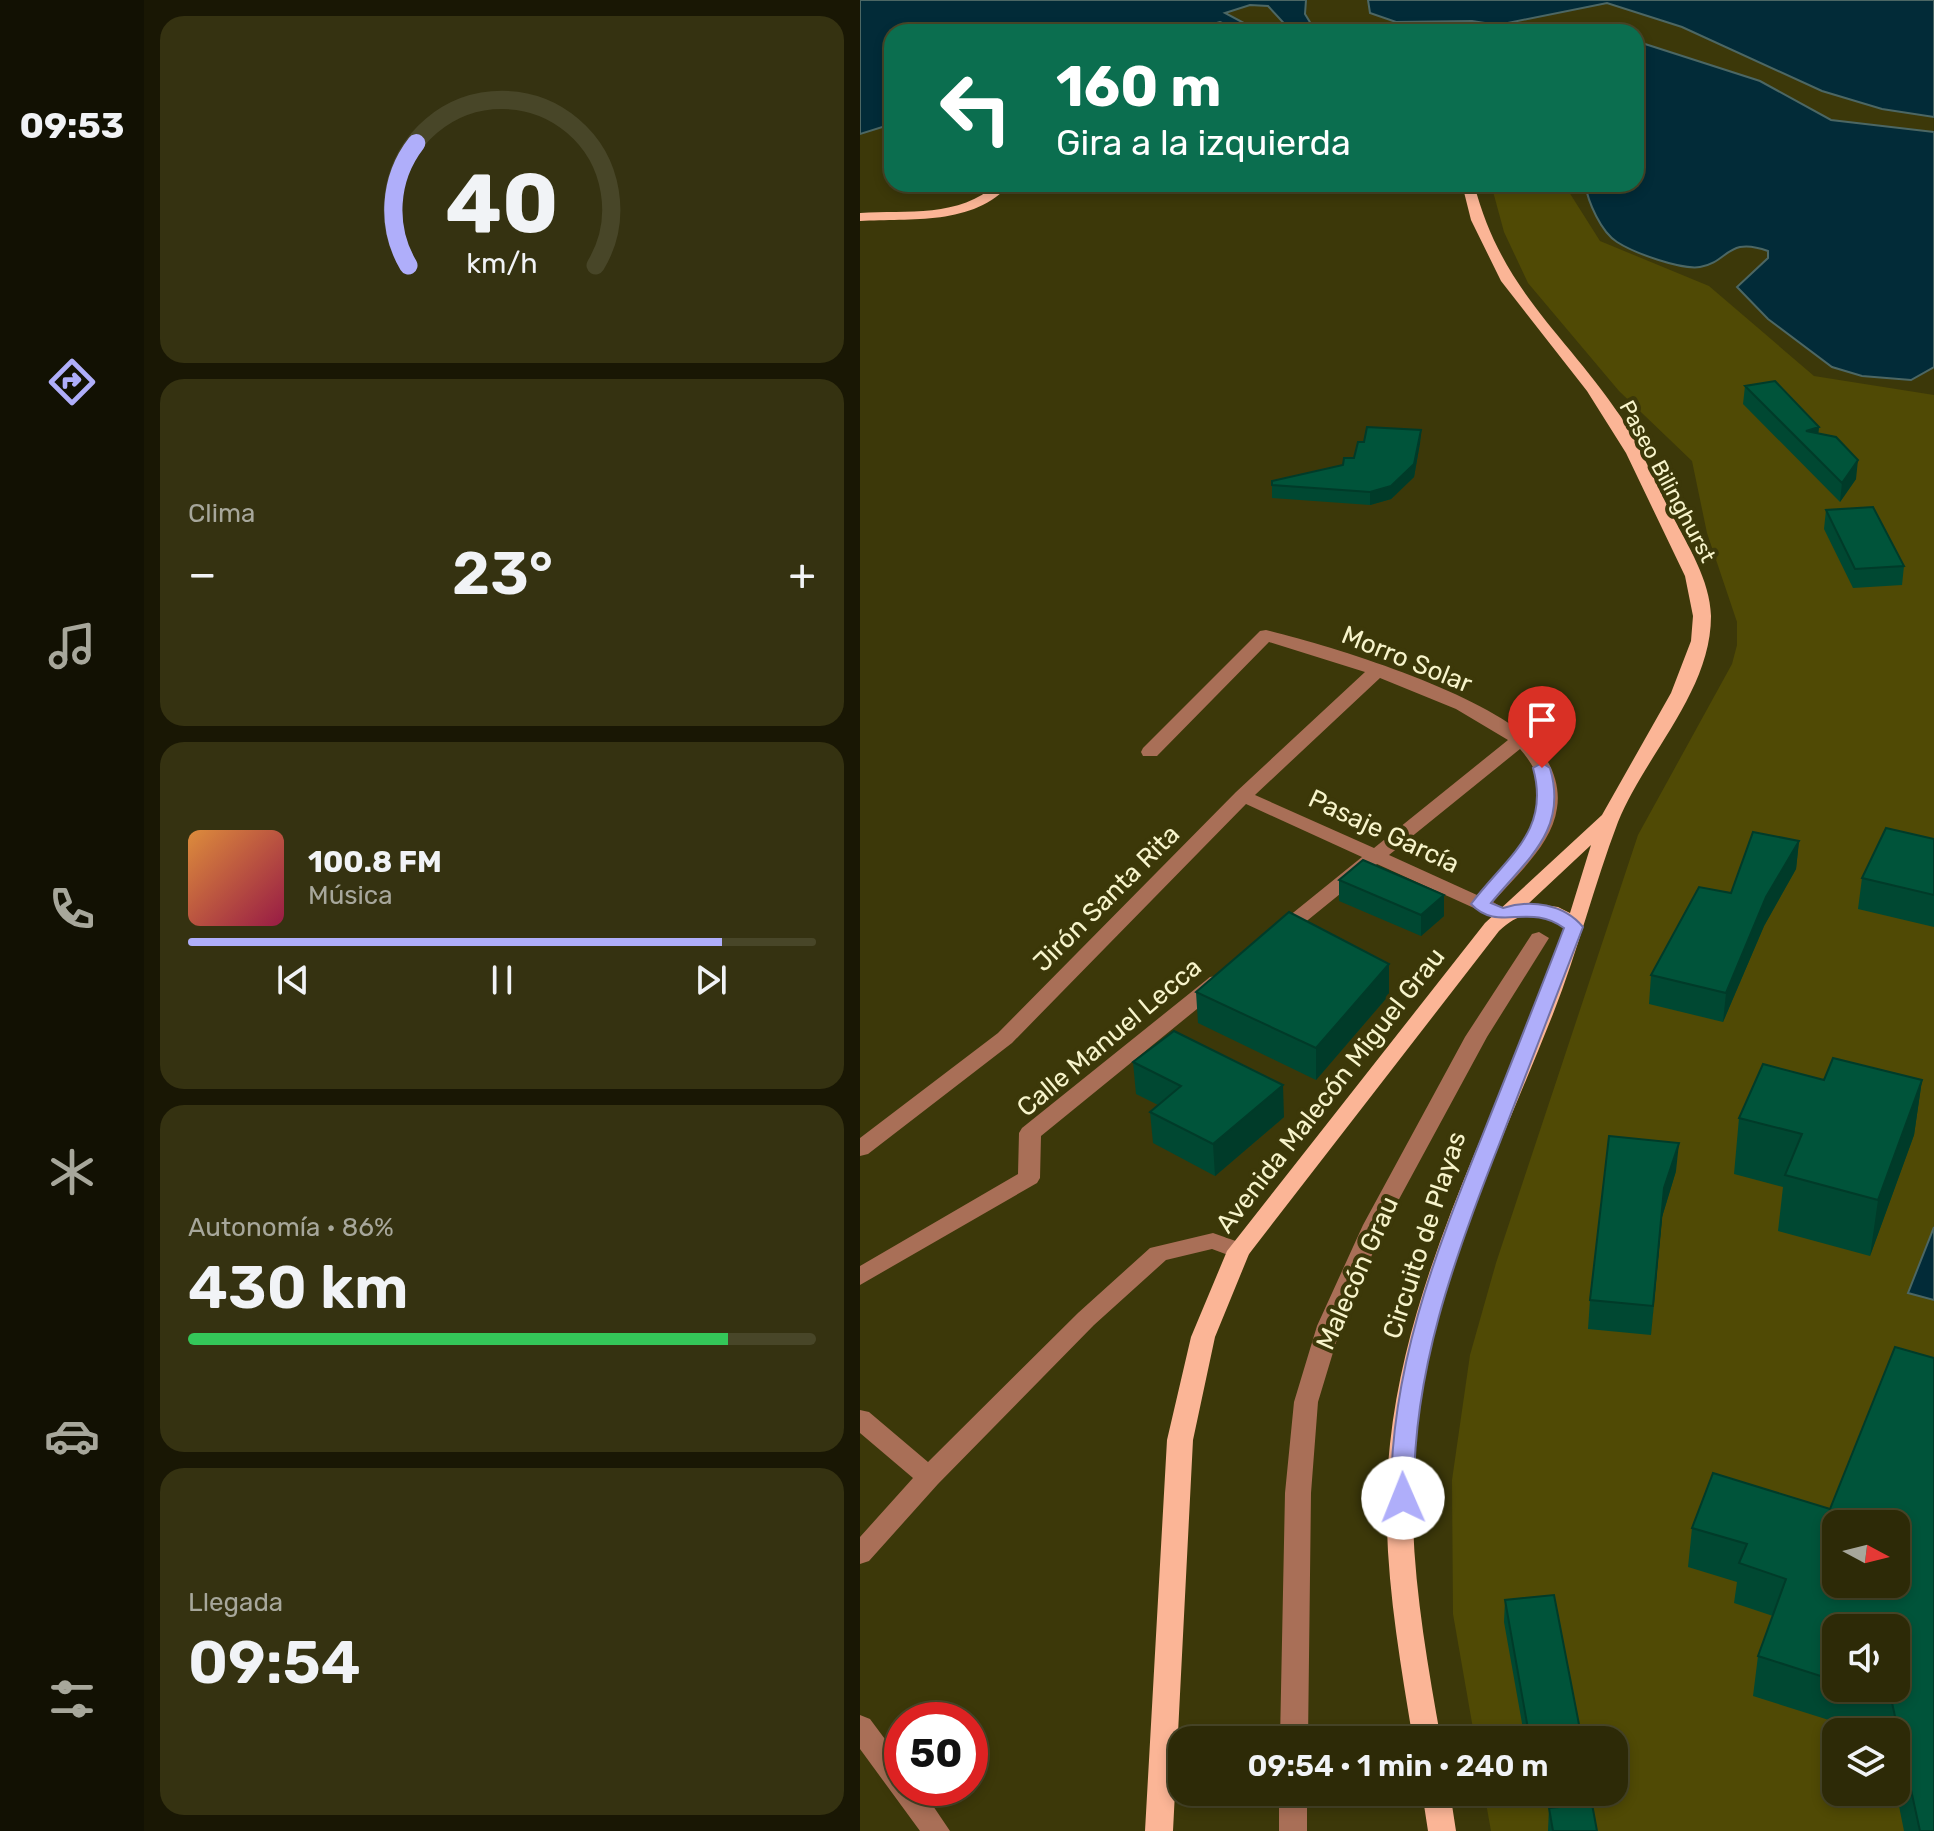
<!DOCTYPE html>
<html lang="es">
<meta charset="utf-8">
<style>
body{margin:0;font-family:Rubik,sans-serif;background:#353211;color:#f1f3f6;height:100vh;display:flex;flex-direction:column;font-size:30px;white-space:nowrap}
*{box-sizing:border-box;margin:0}
p{font-size:26px;color:#a7a79b}
.icon{flex:none;width:44px;height:44px;fill:none;stroke:currentColor;stroke-width:2;stroke-linecap:round;stroke-linejoin:round}
.map{position:relative;flex:1;overflow:hidden}
.panel{display:flex;flex-direction:column;gap:16px;padding:16px;background:#191704;width:716px}
.panel>*{flex:none}
.hud{position:absolute;left:24px;top:24px;width:760px;height:168px;border-radius:24px;box-shadow:0 4px 12px #0003,0 0 0 2px #484628;background:#0b6e4f;color:#fff;overflow:hidden}
.needle{width:52px;rotate:97deg}
.buttons{position:absolute;left:962px;top:1510px;display:grid;gap:16px}
.buttons a{display:grid;place-items:center;width:88px;height:88px;border-radius:16px;background:#2d2a07;box-shadow:0 4px 12px #0003,0 0 0 2px #484628;font-size:40px}
.speed{position:absolute;left:24px;top:1702px;display:flex;gap:16px;font-size:40px;font-weight:700;text-align:center}
.speed>*{display:grid;place-content:center;width:104px;height:104px;border-radius:50%;background:#2d2a07;box-shadow:0 4px 12px #0003,0 0 0 2px #484628;line-height:1}
.speed .limit{border:12px solid #d22;background:#fff;color:#111}
.pin{position:absolute;display:grid;place-items:center;width:68px;height:68px;color:#fff;margin:-82px -34px;border-radius:50% 50% 50% 0;rotate:-45deg;box-shadow:0 0 8px #0007}
.pin .icon{rotate:45deg}
.me{position:absolute;width:88px;margin:-44px;rotate:359deg;stroke-linejoin:round;filter:drop-shadow(0 0 6px #0008)}
.turn{display:flex;align-items:center;gap:28px;height:168px;padding:0 40px;font-size:36px}
.turn .icon{width:104px;height:104px;stroke-width:2.5}
.turn b{display:block;font-size:56px;line-height:68px}
.big{font-size:60px;font-weight:600;line-height:1.1}
.panel .tile{flex:1;display:flex;flex-direction:column;justify-content:center;gap:12px;min-width:0;padding:0 28px;border-radius:24px;background:#353211}
.panel .dial{align-items:center;gap:0}
.dial svg{height:208px;overflow:visible;fill:none;stroke:#484628;stroke-width:7;stroke-linecap:round;text-anchor:middle}
.dial text{fill:#f1f3f6;stroke:none}
.song{display:flex;align-items:center;gap:24px}
.cover{width:96px;height:96px;border-radius:12px;background:linear-gradient(135deg,hsl(30 70% 55%),hsl(340 70% 35%))}
.played{height:8px;border-radius:4px;background:linear-gradient(90deg,#afaefa 85%,#484628 85%)}
.keys{display:flex;justify-content:space-around;direction:ltr}
.heat{display:flex;justify-content:space-between;align-items:center;font-size:44px;direction:ltr}
.charge{height:12px;border-radius:6px;background:linear-gradient(90deg,#34c759 86%,#484628 0)}
.trip{position:absolute;left:308px;top:1726px;width:460px;height:80px;border-radius:24px;background:#2d2a07;box-shadow:0 4px 12px #0003,0 0 0 2px #484628;font-weight:600;line-height:80px;text-align:center}
main{display:flex;flex:1;min-height:0}
.menu{display:flex;flex-direction:column;width:144px;justify-content:space-around;align-items:center;background:#121103;color:#a7a79b}
.menu .icon{width:56px;height:56px}
.menu .current{color:#afaefa}
.menu b{font-size:36px;color:#f1f3f6}
.map>svg:first-child{display:block}
.green{fill:#504a05;fill-rule:evenodd}
.water{fill:#022b38;stroke:#4c6764;stroke-width:2}
.lines{fill:none;stroke-linecap:round;stroke-linejoin:round}
.minor{fill:#a96f57;fill-rule:evenodd}
.major{fill:#fbb596;fill-rule:evenodd}
.wall{fill:#004832;fill-rule:evenodd}
.shaded-wall{fill:#003b29}
.building{fill:#00543a;stroke:#003b29;stroke-width:2;fill-rule:evenodd}
.route{fill:#afaefa;stroke:#7271a2;stroke-width:2}
.labels{text-anchor:middle;stroke-width:8;stroke-linejoin:round;paint-order:stroke}
.far-street-label{font-size:22px;fill:#f7f4cb;stroke:#3c3809}
.street-label{font-size:26px;fill:#f7f4cb;stroke:#3c3809}
</style>
<main>
<nav class="menu">
<b>09:53</b>
<svg class="icon current" aria-label="directions" viewBox="0 0 24 24"><path d="M12 3l9 9-9 9-9-9zM9 14v-3h6M13 9l2 2-2 2"/></svg>
<svg class="icon" aria-label="music" viewBox="0 0 24 24"><path d="M9 18V5l10-2v13"/><circle cx="6" cy="18" r="3"/><circle cx="16" cy="16" r="3"/></svg>
<svg class="icon" aria-label="phone" viewBox="0 0 24 24"><path d="M5 4h4l2 5-3 2q2 4 5 5l2-3 5 2v4C11 20 4 13 5 4z"/></svg>
<svg class="icon" aria-label="climate" viewBox="0 0 24 24"><path d="M12 3v18M4 7l16 10M4 17L20 7"/></svg>
<svg class="icon" aria-label="car" viewBox="0 0 24 24"><path d="M5 17H2v-5l4-1 3-4h7l3 4 3 1v5h-3M9 17h6M6 11h13"/><circle cx="7" cy="17" r="2"/><circle cx="17" cy="17" r="2"/></svg>
<svg class="icon" aria-label="filters" viewBox="0 0 24 24"><path d="M4 7h16M4 17h16"/><circle cx="9" cy="7" r="2"/><circle cx="15" cy="17" r="2"/></svg>
</nav>
<section class="panel">
<div class="tile dial"><svg viewBox="0 0 100 80">
<path d="M14 69A42 42 0 1 1 86 69"/>
<path d="M14 69A42 42 0 0 1 17 22" stroke="#afaefa"/>
<text x="50" y="56" font-size="32" font-weight="700">40</text>
<text x="50" y="72" font-size="11">km/h</text>
</svg></div>
<div class="tile"><p>Clima</p>
<div class="heat"><a>−</a><b class="big">23°</b><a>+</a></div>
</div>
<div class="tile">
<div class="song"><i class="cover"></i><div><b>100.8 FM</b><p>Música</p></div></div>
<div class="played"></div>
<div class="keys"><svg class="icon" aria-label="previous" viewBox="0 0 24 24"><path d="M18 5L8 12l10 7zM5 5v14"/></svg><svg class="icon" aria-label="pause" viewBox="0 0 24 24"><path d="M8 5v14M16 5v14"/></svg><svg class="icon" aria-label="next" viewBox="0 0 24 24"><path d="M6 5l10 7-10 7zM19 5v14"/></svg></div>
</div>
<div class="tile"><p>Autonomía · 86%</p><b class="big">430 km</b><div class="charge"></div></div>
<div class="tile"><p>Llegada</p><b class="big">09:54</b></div>
</section>
<div class="map">
<svg width="1074" height="1831" viewBox="0 0 1074 1831">
<rect width="100%" height="100%" fill="#3c3809"/>
<path class="green" d="M631,184H709V192L740,241L849,286L954,376L1074,395V1831H631L624,1792H754V1740H615L593,1614L592,1480L610,1355L636,1263L778,835L872,664L877,645V622L847,533L832,461L759,391L668,283L644,232ZM976,1524H1036V1584H976ZM976,1628H1036V1688H976ZM976,1732H1036V1792H976Z"/>
<path class="water" d="M0,0H446L445,14L456,32H432L408,6L390,5L365,13L384,23L375,28L360,22L345,26L341,32H32V124L0,134Z
M508,0H1074V117L1022,109L962,91L822,27L747,3L638,25L612,21L536,22L510,13Z
M785,44L900,81L971,120L1074,132V367L1051,380L1002,376L972,367L908,319L877,287L908,258V251C867,236 869,262 840,267C821,270 774,253 757,242C741,232 728,202 725,184H776V47Z
M1074,1227V1300L1048,1293Z"/>
<g class="lines">
<path class="minor" d="M406,630C476,647 623,693 673,742C690,759 701,784 697,808C692,845 656,875 633,902L653,914L650,918H636L517,864L427,937H413L410,933L413,929L502,857L386,804L152,1043L8,1154L0,1156V1138L138,1033L376,792L505,672L409,642L297,756H283L281,752L283,748L400,631ZM520,678L596,709L648,740L514,848L395,795ZM660,749C710,804 653,854 617,895L529,855Z
M679,932L689,938L627,1037L525,1225L481,1326L458,1402L451,1493L448,1740H420L425,1493L434,1402L457,1326L503,1225L605,1037L672,934Z
M357,976L367,982L364,987L181,1136L180,1178L177,1183L0,1285V1266L158,1174L159,1133L162,1128L350,977Z
M353,1233L387,1245L391,1251L387,1257L379,1259L352,1249L306,1260L234,1325L78,1484L9,1561L0,1564V1537L53,1478L0,1433V1410L9,1412L68,1462L218,1313L290,1248Z
M0,1715L10,1719L42,1762V1788H61L90,1831H60L0,1749Z
M419,1792H447V1831H419Z"/>
<path class="major" d="M136,184H150C114,226 50,218 0,221V213C47,210 100,218 136,184Z
M602,184H614C642,291 703,331 761,417C781,448 795,482 812,515C828,546 850,580 851,616C851,692 785,755 758,822C734,885 718,951 693,1014C637,1155 568,1293 555,1446C546,1544 564,1644 581,1740H553C537,1643 519,1542 530,1444C550,1260 646,1102 704,929C681,908 660,911 639,931L389,1254L355,1337L333,1440L313,1831H285L307,1440L331,1337L367,1251L625,923L742,815L811,693L831,641L833,616L825,576L766,453L727,391L641,281L611,220ZM731,845L710,913L698,907L669,903Z
M562,1792H590L596,1831H568Z"/>
</g>
<path class="wall" d="M885,386L959,427L958,433L996,479L980,502L883,404Z
M561,430L560,443L554,477L531,499L510,505L412,498V481L483,465L494,458L504,442Z
M966,510L1044,566L1042,585L993,588L964,529Z
M1074,839V927L998,909L1002,878Z
M939,841L936,869L904,926L863,1022L789,1004L791,975L871,893Z
M479,880L584,895V916L561,936L479,901Z
M529,964V995L456,1080L338,1023L336,992Z
M273,1062L424,1117L355,1176L293,1143L290,1112L298,1105L276,1094Z
M964,1080H1062L1054,1135L1010,1256L918,1231L923,1187L874,1174L879,1118Z
M816,1171L802,1217L791,1335L728,1329L730,1300Z
M1035,1347L1074,1358V1831H1044L1036,1791V1732H1007L893,1696L898,1656L913,1616L874,1603L877,1582L828,1567L832,1528L853,1473L970,1509ZM976,1524H1036V1584H976ZM976,1628H1036V1688H976Z
M645,1600L722,1740H665L644,1622Z
M689,1808L737,1831H688Z"/>
<path class="shaded-wall" d="M959,427L957,445L946,431Z
M561,430L560,443L554,477L531,499L510,505V492Z
M998,460L996,479L980,502L982,483Z
M939,841L936,869L904,926L863,1022L866,993L906,897Z
M584,895V916L561,936V915Z
M529,964V995L456,1080V1048Z
M1062,1080L1054,1135L1010,1256L1018,1200Z
M423,1085L424,1117L355,1176L353,1144Z
M819,1143L816,1171L802,1217L791,1335L804,1188Z"/>
<path class="building" d="M915,381L959,427L946,431L976,437L998,460L982,483L885,386Z
M507,427L561,430L554,464L531,486L510,492L412,485V481L483,465L484,458H494L498,442H504Z
M1013,507L1044,566L995,569L966,510Z
M1026,828L1074,839V895L1002,878Z
M893,832L939,841L906,897L866,993L791,975L839,887L871,893Z
M503,860L584,895L561,915L479,880Z
M429,912L529,964L456,1048L336,992Z
M314,1031L423,1085L353,1144L290,1112L321,1086L273,1062Z
M973,1058L1062,1080L1018,1200L925,1175L942,1134L879,1118L903,1064L964,1080Z
M749,1136L819,1143L804,1188L793,1306L730,1300Z
M1035,1347L1074,1358V1831H1060L1031,1698L999,1688H1036V1628H976V1681L898,1656L926,1579L879,1563L887,1544L832,1528L853,1473L970,1509ZM976,1524H1036V1584H976Z
M694,1595L722,1740H670L645,1600Z
M732,1804L737,1831H693L689,1808Z"/>
<path class="route" d="M682,763L690,768C708,830 668,858 631,903L643,908C671,899 704,904 723,927C695,999 668,1070 640,1142C594,1258 552,1372 554,1498L551,1504H534L531,1498C530,1371 574,1256 621,1139C649,1069 677,999 704,928C669,902 638,933 611,904C646,857 691,832 673,768Z"/>
<g class="labels">
<g class="far-street-label">
<text transform="translate(808 481) rotate(62)" y="8">Paseo Bilinghurst</text>
</g>
<g class="street-label">
<text transform="translate(547 659) rotate(22)" y="9">Morro Solar</text>
<text transform="translate(524 831) rotate(25)" y="9">Pasaje García</text>
<text transform="translate(246 898) rotate(-45)" y="9">Jirón Santa Rita</text>
<text transform="translate(249 1037) rotate(-40)" y="9">Calle Manuel Lecca</text>
<text transform="translate(470 1090) rotate(-52)" y="9">Avenida Malecón Miguel Grau</text>
<text transform="translate(564 1235) rotate(-72)" y="9">Circuito de Playas</text>
<text transform="translate(497 1273) rotate(-66)" y="9">Malecón Grau</text>
</g>
</g>
</svg>
<div class="buttons">
<a><svg class="needle" viewBox="-14 -14 28 28"><path d="M0-13l5 13h-10z" fill="#e53935"/><path d="M0 13l5-13h-10z" fill="#a7a79b"/></svg></a>
<a><svg class="icon" aria-label="sound" viewBox="0 0 24 24"><path d="M4 9h4l5-4v14l-5-4H4zM17 9q2 3 0 6"/></svg></a>
<a><svg class="icon" aria-label="layers" viewBox="0 0 24 24"><path d="M12 4l9 5-9 5-9-5zM3 14l9 5 9-5"/></svg></a>
</div>
<div class="speed"><div class="limit">50</div></div>
<div class="pin" style="left:682px;top:768px;background:#d93025"><svg class="icon" aria-label="arrive" viewBox="0 0 24 24"><path d="M6 21V4h12l-3 4 3 4H6"/></svg></div>
<svg class="me" style="left:543px;top:1498px" viewBox="-20 -20 40 40"><circle r="19" fill="#fff"/><path d="M0-13L10 11 0 6-10 11z" fill="#afaefa"/></svg>
<div class="trip">09:54 · 1 min · 240 m</div>
<div class="hud">
<div class="turn"><svg class="icon" aria-label="left" viewBox="0 0 24 24"><path d="M17 20v-9H6M10 6l-5 5 5 5"/></svg><div><b>160 m</b>Gira a la izquierda</div></div>
</div>
</div>
</main>
